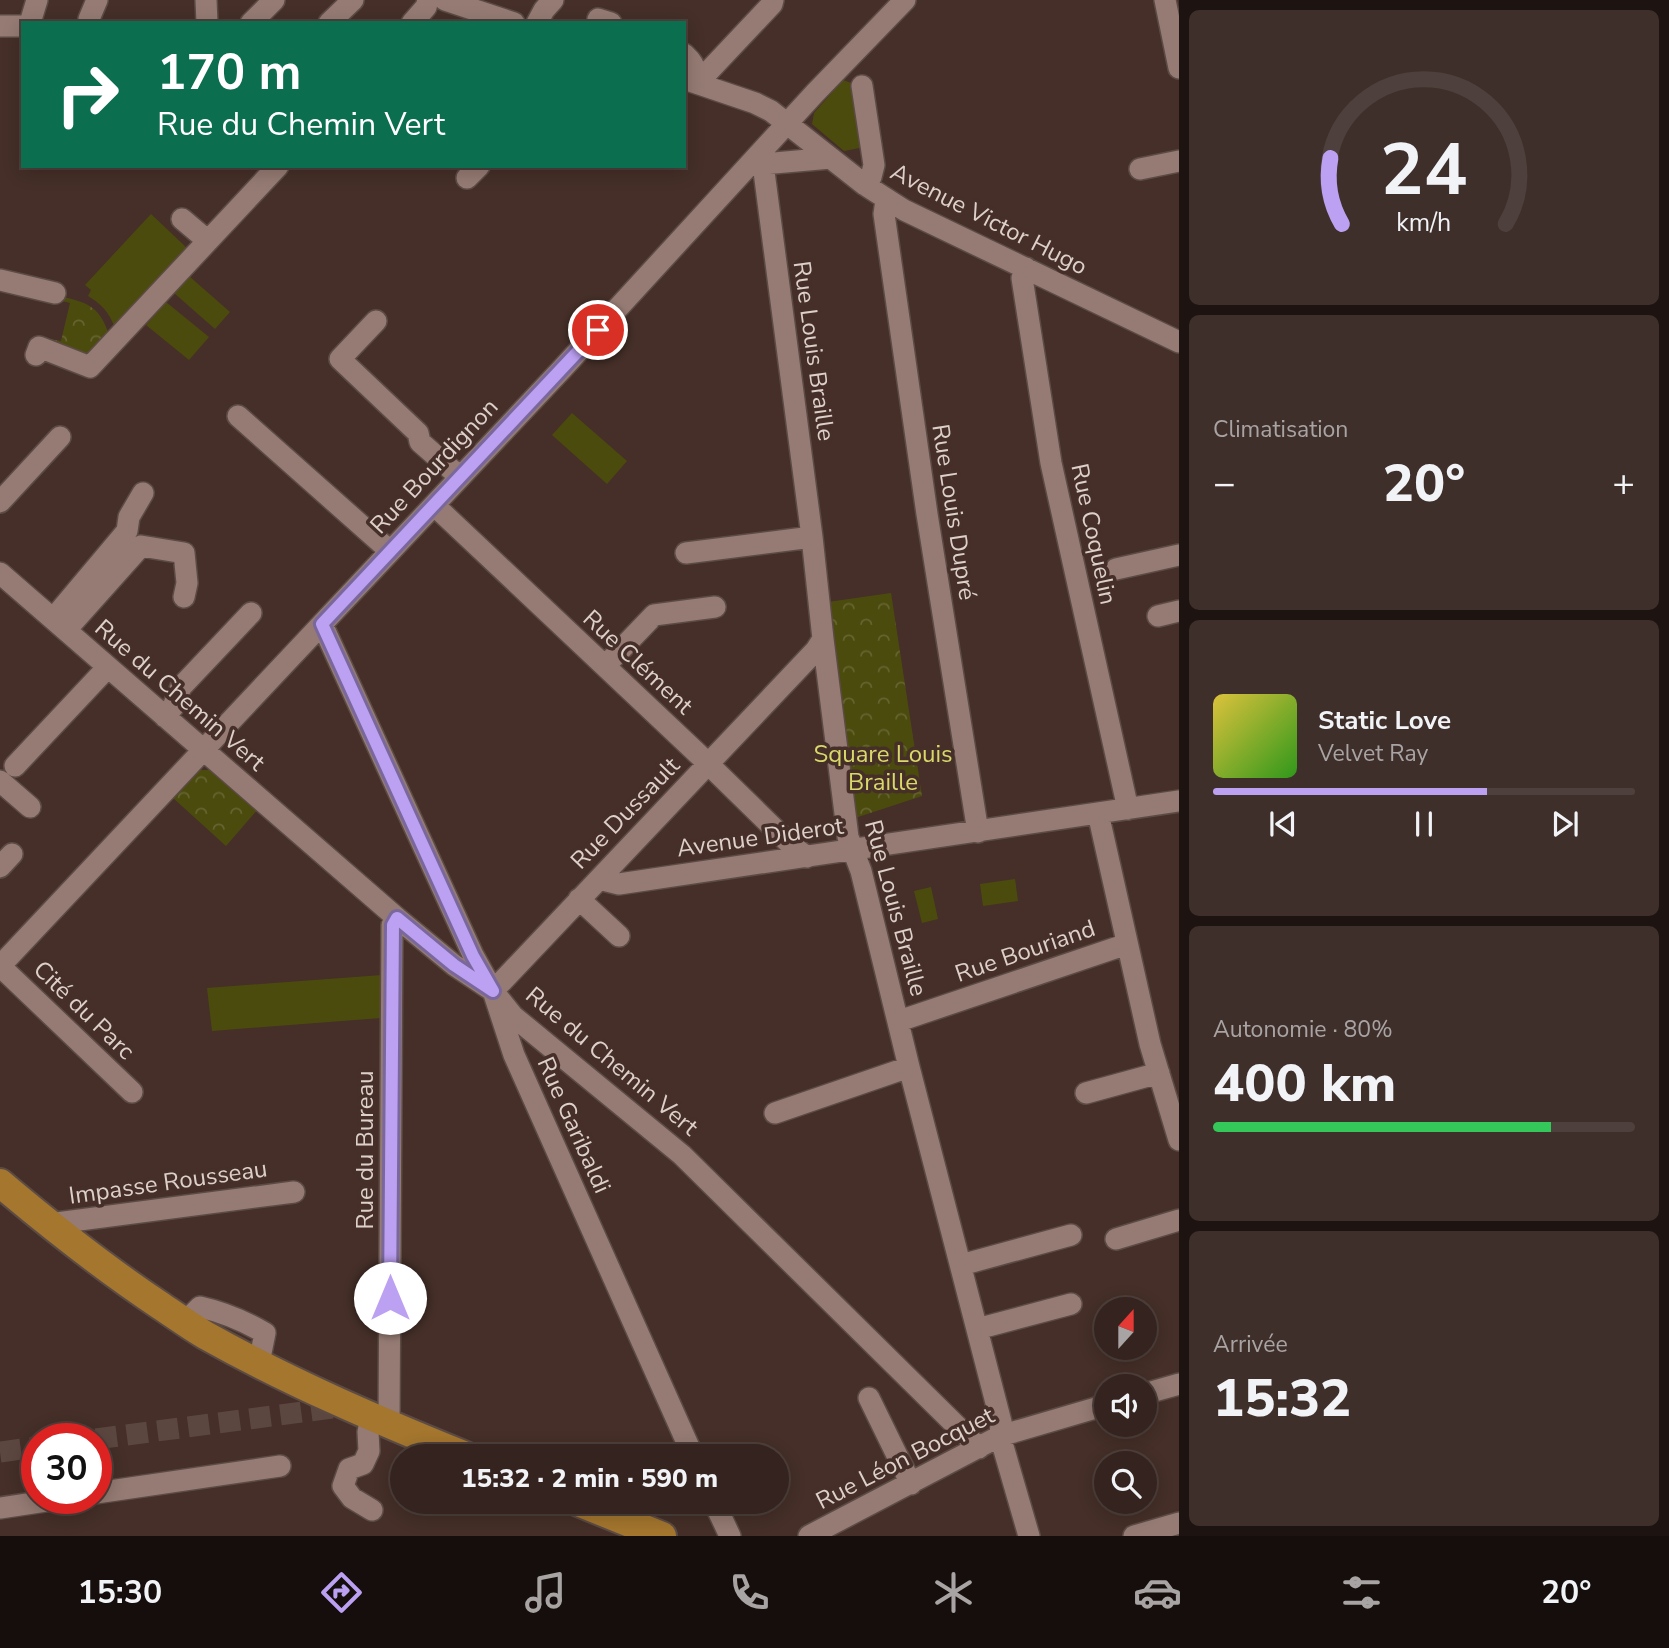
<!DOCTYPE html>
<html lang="fr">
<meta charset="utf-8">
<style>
body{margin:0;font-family:"Nunito Sans",sans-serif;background:#3f2f2b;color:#f1f3f6;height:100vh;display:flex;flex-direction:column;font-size:26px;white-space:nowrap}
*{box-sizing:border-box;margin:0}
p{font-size:23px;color:#a9a4a4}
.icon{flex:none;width:38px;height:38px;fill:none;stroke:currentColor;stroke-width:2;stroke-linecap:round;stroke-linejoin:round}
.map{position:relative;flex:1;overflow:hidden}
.sheet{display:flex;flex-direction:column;gap:10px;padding:10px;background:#1d1310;width:490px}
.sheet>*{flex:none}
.hud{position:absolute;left:21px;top:21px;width:665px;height:147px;border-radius:0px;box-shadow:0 4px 18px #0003,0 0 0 2px #4e403c;background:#0b6e4f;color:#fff;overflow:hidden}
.needle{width:46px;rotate:21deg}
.tools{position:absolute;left:1094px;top:1297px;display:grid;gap:14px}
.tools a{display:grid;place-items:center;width:63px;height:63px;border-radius:50%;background:#34231e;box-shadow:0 4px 18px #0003,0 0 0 2px #4e403c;font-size:35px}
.speed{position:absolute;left:21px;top:1423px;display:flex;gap:14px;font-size:35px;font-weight:700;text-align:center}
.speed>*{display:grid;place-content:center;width:91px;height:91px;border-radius:50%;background:#34231e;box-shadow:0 4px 18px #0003,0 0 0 2px #4e403c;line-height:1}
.speed .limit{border:10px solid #d22;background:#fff;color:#111}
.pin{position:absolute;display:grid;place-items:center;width:60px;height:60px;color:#fff;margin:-30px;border:4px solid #fff;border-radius:50%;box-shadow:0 2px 7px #0007}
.me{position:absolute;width:77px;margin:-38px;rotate:0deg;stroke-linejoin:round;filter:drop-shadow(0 0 5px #0008)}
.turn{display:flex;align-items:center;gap:24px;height:147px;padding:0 21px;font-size:32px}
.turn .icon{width:91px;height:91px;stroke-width:2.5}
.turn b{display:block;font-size:49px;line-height:60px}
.big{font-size:52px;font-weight:800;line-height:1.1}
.sheet .widget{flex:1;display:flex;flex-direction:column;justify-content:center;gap:10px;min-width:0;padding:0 24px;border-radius:10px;background:#3f2f2b}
.sheet .dial{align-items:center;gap:0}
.dial svg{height:182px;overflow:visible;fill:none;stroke:#4e403c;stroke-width:7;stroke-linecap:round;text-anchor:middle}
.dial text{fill:#f1f3f6;stroke:none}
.song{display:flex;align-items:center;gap:21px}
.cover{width:84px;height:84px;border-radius:10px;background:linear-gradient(135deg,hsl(50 70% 55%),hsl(110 70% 35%))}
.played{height:7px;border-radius:4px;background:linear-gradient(90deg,#bca0f2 65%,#4e403c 65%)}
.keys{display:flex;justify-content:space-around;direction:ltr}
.heat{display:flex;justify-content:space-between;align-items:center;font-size:38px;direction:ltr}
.charge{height:10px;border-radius:5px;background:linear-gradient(90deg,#34c759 80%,#4e403c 0)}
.trip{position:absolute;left:390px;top:1444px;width:399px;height:70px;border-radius:35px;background:#34231e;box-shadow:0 4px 18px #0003,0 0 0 2px #4e403c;font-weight:800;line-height:70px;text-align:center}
.tabs{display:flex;height:112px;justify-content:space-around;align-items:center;background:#150e0c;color:#a9a4a4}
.tabs .icon{width:49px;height:49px}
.tabs .on{color:#bca0f2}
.tabs b{font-size:32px;color:#f1f3f6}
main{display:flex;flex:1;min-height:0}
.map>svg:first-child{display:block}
.green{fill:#4c4b0e}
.park{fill:url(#park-crowns)}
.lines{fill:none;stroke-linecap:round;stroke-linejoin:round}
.minor-tunnel{stroke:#5c4740;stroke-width:21;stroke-dasharray:21 10;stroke-linecap:butt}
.minor-casing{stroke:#5c4b45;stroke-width:24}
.major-casing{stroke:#5c4b45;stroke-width:32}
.minor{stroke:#957b73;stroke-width:21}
.major{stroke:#a4762e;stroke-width:28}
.route-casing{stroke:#7a689d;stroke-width:18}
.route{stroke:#bca0f2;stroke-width:12}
.labels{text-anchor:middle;stroke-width:7;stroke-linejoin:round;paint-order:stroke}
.street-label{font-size:24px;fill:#ddcfca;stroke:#452f28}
.park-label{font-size:24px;fill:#d9d86a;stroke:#452f28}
</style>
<main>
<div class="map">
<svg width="1179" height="1536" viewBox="0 0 1179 1536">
<defs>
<pattern id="park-crowns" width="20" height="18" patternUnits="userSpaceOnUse" patternTransform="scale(1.75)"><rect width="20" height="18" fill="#4c4b0e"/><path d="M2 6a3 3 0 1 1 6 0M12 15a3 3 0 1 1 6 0" fill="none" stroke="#656430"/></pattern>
</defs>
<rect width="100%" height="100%" fill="#452f28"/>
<path class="green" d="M843,80L854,84L864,147L844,151L812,124L814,113Z
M151,214L189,250L114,326C109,312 101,304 88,296L91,290L85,285Z
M189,276L230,312L215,329L174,293Z
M166,302L209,337L189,360L146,325Z
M572,413L627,461L607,484L552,435Z
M1015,879L1018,901L983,906L980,884Z
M931,887L938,919L922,923L914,891Z
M382,975L381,1018L212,1031L207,988Z"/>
<path class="park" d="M63,297C90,303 100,308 109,335L94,358L50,342V339L61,341L70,303L59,300Z
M891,593L922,796L855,818L828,602Z
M197,770H212L258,809L226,846L172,797Z"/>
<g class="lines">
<path class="minor-tunnel" d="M96,1439L348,1406
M0,1452L37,1447"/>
<defs>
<path id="minor" d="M206,0L207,23
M445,0L514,23
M1165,0L1179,68
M598,19L611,23
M30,23L37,0
M90,23L89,19L97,0
M251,23L274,0
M329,23L353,0
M412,23L426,7L428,0
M537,23L544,10L553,0
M0,26H23
M684,54C695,65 696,66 692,81
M684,79L755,103L771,111L865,185L904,210L1179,342
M703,85L706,74L772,4L773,0
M862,86L874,165L871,177L865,185
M756,158L763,164L812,537L823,639L848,837L861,871L909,1067L1001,1422L1000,1436L1029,1536
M763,164L831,158
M1140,169L1179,161
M467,178L479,166
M886,200L884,214L927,514L978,832
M182,219L208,241
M1026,268L1022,278L1051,463L1128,809
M0,280L55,293
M376,321L340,359L418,433L420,442L460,477
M36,355L39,347L90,367L278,166
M238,416L390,551
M0,502L60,437
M434,505L697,753L790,844L807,857
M686,553L812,537
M1116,569L1179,555
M0,573L397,918L454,965L493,991L513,1016L682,1155L979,1448
M1158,616L1179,611
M53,619L127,531L129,517L143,493
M322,624L473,955L493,991L514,1055L693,1456
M66,630L141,546L184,553L187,583L184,597
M605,666L654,615L715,607
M165,717L173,707L181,687L251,613
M15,766L108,667
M0,781L30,807
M1098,813L1150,1044L1179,1140
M0,867L12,854
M599,879L619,884L1179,801
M579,899L619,936
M0,966L562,369L815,93L905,0
M0,966L132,1092
M493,991L816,650L823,639
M899,1021L1127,944
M1086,1093L1159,1073
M775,1113L909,1067
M49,1224L294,1192
M1116,1239L1179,1220
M961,1265L1071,1235
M185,1322L200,1307C223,1312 244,1321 265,1333L259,1363
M977,1329L1071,1304
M1144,1394L1179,1384
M869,1398L911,1484
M371,1417L368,1432L369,1451L363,1464L349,1469L343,1486L352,1498L372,1510
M389,1425L392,925L397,918
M96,1493L280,1466
M714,1502L730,1536
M0,1508L66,1498
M809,1536L1000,1436L1106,1405
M1134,1536L1179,1523"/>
<path id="major" d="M0,1183C52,1227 104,1268 161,1306C176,1316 190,1326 205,1335C289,1382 377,1420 466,1456
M578,1502L662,1536"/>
</defs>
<use href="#minor" class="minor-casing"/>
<use href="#major" class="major-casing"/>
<use href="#minor" class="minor"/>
<use href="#major" class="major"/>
</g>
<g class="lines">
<defs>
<path id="route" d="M390,1298L393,925L397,918L454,965L493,991L473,956L322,624L598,330"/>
</defs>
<use href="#route" class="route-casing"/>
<use href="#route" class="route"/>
</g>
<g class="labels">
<g class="street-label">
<text transform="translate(989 219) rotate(27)" y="8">Avenue Victor Hugo</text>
<text transform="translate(814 351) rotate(82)" y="8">Rue Louis Braille</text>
<text transform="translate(434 466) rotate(-47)" y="8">Rue Bourdignon</text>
<text transform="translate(954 512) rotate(81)" y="8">Rue Louis Dupré</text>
<text transform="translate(1094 534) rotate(78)" y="8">Rue Coquelin</text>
<text transform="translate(638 662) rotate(43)" y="8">Rue Clément</text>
<text transform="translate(180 695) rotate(41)" y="8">Rue du Chemin Vert</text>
<text transform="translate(625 813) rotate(-46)" y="8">Rue Dussault</text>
<text transform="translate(760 837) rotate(-8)" y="8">Avenue Diderot</text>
<text transform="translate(896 908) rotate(75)" y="8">Rue Louis Braille</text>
<text transform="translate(1025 951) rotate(-19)" y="8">Rue Bouriand</text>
<text transform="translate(84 1010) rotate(44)" y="8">Cité du Parc</text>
<text transform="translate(612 1061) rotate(40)" y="8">Rue du Chemin Vert</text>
<text transform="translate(574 1125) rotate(66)" y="8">Rue Garibaldi</text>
<text transform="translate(365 1150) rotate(-90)" y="8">Rue du Bureau</text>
<text transform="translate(168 1182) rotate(-8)" y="8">Impasse Rousseau</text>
<text transform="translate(905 1458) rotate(-27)" y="8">Rue Léon Bocquet</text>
</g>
<g class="park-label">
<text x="883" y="762">Square Louis<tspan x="883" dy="28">Braille</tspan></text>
</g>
</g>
</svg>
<div class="tools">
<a><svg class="needle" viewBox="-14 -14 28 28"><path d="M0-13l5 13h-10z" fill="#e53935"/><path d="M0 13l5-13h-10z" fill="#a9a4a4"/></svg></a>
<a><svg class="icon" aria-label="sound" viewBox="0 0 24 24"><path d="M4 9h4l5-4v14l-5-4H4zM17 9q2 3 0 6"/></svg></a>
<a><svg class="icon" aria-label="search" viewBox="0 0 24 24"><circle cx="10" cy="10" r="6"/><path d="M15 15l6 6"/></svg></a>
</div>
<div class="speed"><div class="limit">30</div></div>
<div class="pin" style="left:598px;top:330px;background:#d93025"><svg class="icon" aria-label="arrive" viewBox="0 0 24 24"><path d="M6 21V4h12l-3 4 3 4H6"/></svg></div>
<svg class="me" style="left:390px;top:1298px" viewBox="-20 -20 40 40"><circle r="19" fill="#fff"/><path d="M0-13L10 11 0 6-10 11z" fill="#bca0f2"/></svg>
<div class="trip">15:32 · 2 min · 590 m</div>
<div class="hud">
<div class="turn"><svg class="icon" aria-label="right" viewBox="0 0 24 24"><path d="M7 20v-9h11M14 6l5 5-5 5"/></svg><div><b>170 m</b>Rue du Chemin Vert</div></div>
</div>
</div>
<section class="sheet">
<div class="widget dial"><svg viewBox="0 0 100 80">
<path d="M14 69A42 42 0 1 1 86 69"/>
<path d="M14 69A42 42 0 0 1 9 40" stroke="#bca0f2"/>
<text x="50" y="56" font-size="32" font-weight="700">24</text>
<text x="50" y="72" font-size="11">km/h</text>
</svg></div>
<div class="widget"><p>Climatisation</p>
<div class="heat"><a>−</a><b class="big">20°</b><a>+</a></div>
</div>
<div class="widget">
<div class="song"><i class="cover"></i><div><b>Static Love</b><p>Velvet Ray</p></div></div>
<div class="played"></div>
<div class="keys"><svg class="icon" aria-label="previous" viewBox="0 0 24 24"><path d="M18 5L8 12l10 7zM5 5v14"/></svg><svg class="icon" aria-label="pause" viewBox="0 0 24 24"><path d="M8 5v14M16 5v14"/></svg><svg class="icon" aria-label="next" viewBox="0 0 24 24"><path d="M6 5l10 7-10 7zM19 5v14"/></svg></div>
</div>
<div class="widget"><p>Autonomie · 80%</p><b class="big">400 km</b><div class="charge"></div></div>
<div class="widget"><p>Arrivée</p><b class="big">15:32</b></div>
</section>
</main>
<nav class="tabs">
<b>15:30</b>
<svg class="icon on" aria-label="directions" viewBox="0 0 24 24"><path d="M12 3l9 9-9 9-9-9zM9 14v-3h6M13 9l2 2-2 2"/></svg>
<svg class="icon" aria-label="music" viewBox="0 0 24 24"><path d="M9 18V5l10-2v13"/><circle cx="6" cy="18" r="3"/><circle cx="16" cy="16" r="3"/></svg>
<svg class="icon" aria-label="phone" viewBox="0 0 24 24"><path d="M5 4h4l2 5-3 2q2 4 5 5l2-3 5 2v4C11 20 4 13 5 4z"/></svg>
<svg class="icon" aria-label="climate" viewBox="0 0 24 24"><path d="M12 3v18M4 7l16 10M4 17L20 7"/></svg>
<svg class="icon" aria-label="car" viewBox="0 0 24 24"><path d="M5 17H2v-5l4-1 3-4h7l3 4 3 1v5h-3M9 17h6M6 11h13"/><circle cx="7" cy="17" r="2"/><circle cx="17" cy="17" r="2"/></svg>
<svg class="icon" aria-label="filters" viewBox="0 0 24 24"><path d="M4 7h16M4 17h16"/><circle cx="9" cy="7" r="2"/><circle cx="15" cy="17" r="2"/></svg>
<b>20°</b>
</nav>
